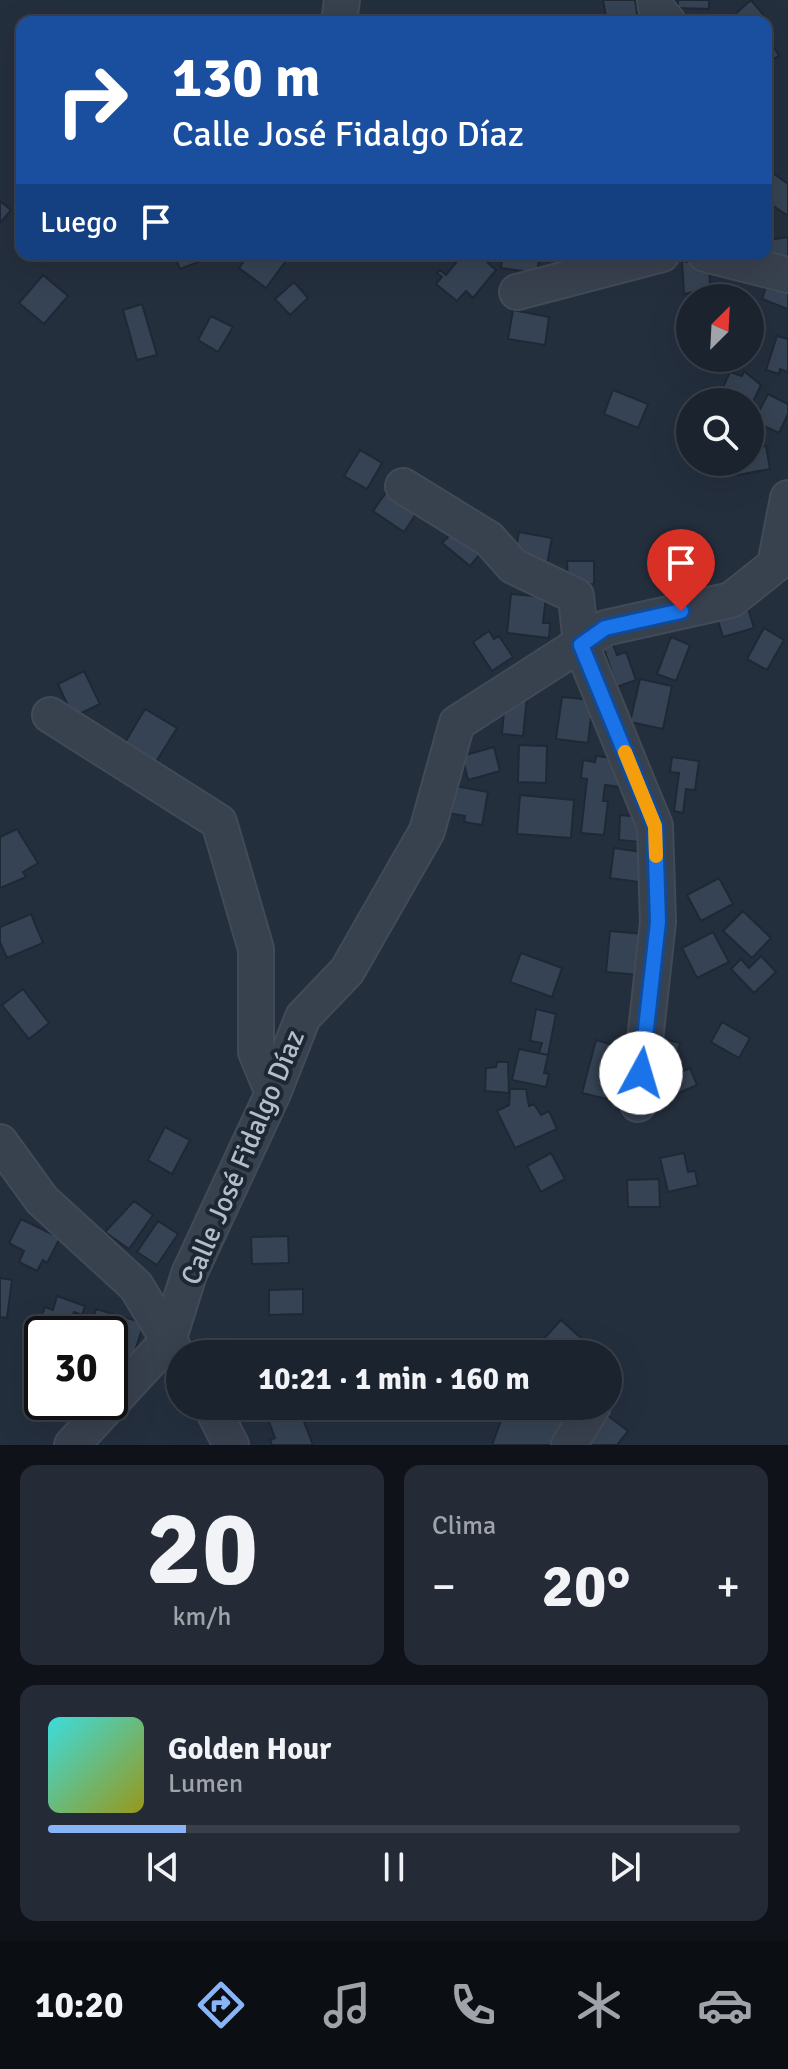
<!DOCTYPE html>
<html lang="es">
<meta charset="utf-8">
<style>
body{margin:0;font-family:Signika,sans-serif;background:#242b36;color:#f1f3f6;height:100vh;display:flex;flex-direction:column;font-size:30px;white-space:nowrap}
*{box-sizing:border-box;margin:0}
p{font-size:26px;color:#a0a4aa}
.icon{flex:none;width:44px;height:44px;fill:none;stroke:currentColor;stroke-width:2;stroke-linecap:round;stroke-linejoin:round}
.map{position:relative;height:1445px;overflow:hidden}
.panel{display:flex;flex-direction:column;gap:20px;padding:20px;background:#0f1319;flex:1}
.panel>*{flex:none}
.top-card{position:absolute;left:16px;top:16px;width:756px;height:244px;border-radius:16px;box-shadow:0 8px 32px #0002,0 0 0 2px #39404a;background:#1a4fa0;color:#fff;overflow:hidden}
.needle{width:52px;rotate:24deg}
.tools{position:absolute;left:676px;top:284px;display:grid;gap:16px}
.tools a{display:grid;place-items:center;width:88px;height:88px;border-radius:50%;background:#1b232e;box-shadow:0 8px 32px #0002,0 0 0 2px #39404a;font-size:40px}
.speed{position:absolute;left:24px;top:1316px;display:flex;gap:16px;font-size:40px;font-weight:700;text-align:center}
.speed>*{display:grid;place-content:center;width:104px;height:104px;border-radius:50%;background:#1b232e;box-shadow:0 8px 32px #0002,0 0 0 2px #39404a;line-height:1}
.speed .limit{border:4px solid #111;border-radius:12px;background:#fff;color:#111}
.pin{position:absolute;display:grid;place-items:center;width:68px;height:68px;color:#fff;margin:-82px -34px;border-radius:50% 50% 50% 0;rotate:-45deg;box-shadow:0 0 8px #0007}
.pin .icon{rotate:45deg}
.me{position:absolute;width:88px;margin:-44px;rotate:6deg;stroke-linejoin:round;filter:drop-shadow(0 0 6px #0008)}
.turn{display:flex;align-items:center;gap:28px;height:168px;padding:0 24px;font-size:36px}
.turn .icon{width:104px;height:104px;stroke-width:2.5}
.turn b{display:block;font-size:56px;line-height:68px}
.then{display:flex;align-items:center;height:76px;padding:0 24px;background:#0003;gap:16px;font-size:30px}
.big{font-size:60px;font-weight:700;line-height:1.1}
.panel .tile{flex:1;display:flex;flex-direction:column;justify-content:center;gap:12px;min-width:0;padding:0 28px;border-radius:16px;background:#242b36}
.panel .dial{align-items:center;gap:0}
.dial b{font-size:104px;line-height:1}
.song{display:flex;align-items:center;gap:24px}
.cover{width:96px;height:96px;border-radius:12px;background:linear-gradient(135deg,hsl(180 70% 55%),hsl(60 70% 35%))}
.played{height:8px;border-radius:4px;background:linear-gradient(90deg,#8ab4f8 20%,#39404a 20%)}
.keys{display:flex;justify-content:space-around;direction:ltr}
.heat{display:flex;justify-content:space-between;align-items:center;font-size:44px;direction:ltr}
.panel .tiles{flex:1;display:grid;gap:20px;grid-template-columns:1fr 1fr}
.tile:last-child{grid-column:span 2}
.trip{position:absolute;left:166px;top:1340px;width:456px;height:80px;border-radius:40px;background:#1b232e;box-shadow:0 8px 32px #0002,0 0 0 2px #39404a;font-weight:700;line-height:80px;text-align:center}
.dock{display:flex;height:128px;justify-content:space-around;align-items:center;background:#0b0e12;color:#a0a4aa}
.dock .icon{width:56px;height:56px}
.dock .selected{color:#8ab4f8}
.dock b{font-size:36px;color:#f1f3f6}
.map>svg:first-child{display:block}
.building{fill:#364354;stroke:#1f2835;stroke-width:2}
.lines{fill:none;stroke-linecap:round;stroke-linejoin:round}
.minor-casing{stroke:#414a57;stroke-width:38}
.minor{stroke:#38414e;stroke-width:34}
.route-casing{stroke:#114b97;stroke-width:20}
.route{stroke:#1a73e8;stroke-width:14}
.slow{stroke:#f59e0b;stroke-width:14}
.labels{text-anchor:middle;stroke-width:8;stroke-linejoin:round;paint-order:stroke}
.street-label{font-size:28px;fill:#b4bcc9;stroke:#1d2633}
</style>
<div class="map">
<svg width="788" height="1445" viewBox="0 0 788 1445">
<rect width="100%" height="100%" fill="#242f3e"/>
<path class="building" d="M603,0H635L638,20L607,22Z
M678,0H709V9L678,8Z
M751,0L765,17L759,22H735L731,18Z
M766,34L779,56L766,63Z
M766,96H770L772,123L766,124Z
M770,171L788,184V216L766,201V177Z
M0,201L11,210L0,223Z
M788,237V260L772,263L768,240Z
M174,254H213L214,256L180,269Z
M249,254H291L266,288L239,268Z
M463,254H478L496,270L473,298L466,291L457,301L436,284L442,277L437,273L440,270L446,275Z
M503,254H540L537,273L501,268Z
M682,261L709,265L710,288L684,294Z
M43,275L68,296L44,324L19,303Z
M769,277L788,282V309L762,299Z
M294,282L308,298L290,315L275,299Z
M142,304L157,355L137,360L123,310Z
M513,310L549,317L545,345L508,339Z
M211,316L233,327L218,352L198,340Z
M777,336L788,339V372L780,369L779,374L766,370Z
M744,371L761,385L750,408V402H716L730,372L742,376Z
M613,390L648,404L638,428L604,414Z
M768,394L788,404V414L779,433L754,421Z
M766,446L770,469L738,475L735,462H750V449Z
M360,450L382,463L367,489L344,476Z
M387,491L418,511L404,532L373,511Z
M443,530L486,547L470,566L442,543L450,535Z
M519,532L552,538L547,565L514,558Z
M567,561H594V584L568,585Z
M511,594L546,597L543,623H550L549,638L507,633Z
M746,602L754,628L723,637L715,611Z
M764,628L784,640L767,670L747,659Z
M489,631L494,639L499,636L513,657L492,671L473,642Z
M671,637L690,645L676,681L657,674Z
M611,639L617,655L626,652L636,680L617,687L602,643Z
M84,671L100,704L73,717L58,684Z
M640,679L672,686L663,729L630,722Z
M527,697L523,736L502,734L505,701Z
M562,697L593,700L588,743L556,739Z
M145,709L177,728L151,770L120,751Z
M519,745L547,746L546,783L518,782Z
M494,747L500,771L468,780L462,756Z
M596,756L622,759L619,787L605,785L603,801H608L604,835L581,833L587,779L581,778L583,760L595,762Z
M672,757L699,761L695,790L686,789L683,813L674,811L679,773L670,772Z
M455,786L488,792L482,825L464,822L465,816L449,813Z
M520,795L574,800L571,838L517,834Z
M630,808H642L640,842L619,840L620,815L630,816Z
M17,829L38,863L23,872L26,877L0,888V837Z
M614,848L649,853L646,883L610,878Z
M719,878L733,904L701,921L687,895Z
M743,911L771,938L752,958L723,931Z
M31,914L43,943L7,958L0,942V927Z
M610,931L644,934L640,975L606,972Z
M713,932L729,962L697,978L682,948Z
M521,953L562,968L552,997L510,982Z
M761,956L776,972L754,993L731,969L741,959L749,968Z
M23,989L49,1023L29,1039L2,1005Z
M536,1009L556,1014L548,1055L539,1053L542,1043L530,1041Z
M722,1022L750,1038L739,1058L711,1042Z
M659,1038L680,1043L673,1070L652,1064Z
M596,1040L620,1047L607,1099L582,1093Z
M519,1049L548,1055L544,1073L549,1074L546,1087L512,1080Z
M497,1062H508L509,1093L485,1091L486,1068L496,1067Z
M690,1068L697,1085L674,1095L667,1078Z
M510,1089H526L529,1106L534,1104L541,1115L549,1111L557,1129L515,1148L497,1111L509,1105Z
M165,1127L190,1140L172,1174L148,1160Z
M551,1153L565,1179L541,1192L527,1166Z
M684,1153L688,1172L695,1171L698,1185L668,1192L660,1158Z
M659,1179L660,1207H628L627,1180Z
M134,1201L153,1215L129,1249L105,1232Z
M21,1219L60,1238L47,1263L43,1260L37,1271L19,1262L24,1251L9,1243Z
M158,1221L178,1234L157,1265L137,1252Z
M288,1236L289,1263L252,1264L251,1237Z
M0,1278L12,1280L7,1318L0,1317Z
M303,1289V1314L269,1315V1290Z
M57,1296L85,1306L82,1315L74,1312L66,1333L39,1323L45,1307L53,1310Z
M96,1309L144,1323L133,1357L110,1349V1334H89Z
M561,1320L592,1348L587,1354H553L540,1343Z
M263,1406H298L313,1445H272L270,1440L275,1438Z
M538,1406L573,1416L560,1445H492L505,1410L532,1420Z
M603,1412L628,1431L617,1445H590L583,1439Z"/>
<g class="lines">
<defs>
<path id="minor" d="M655,0L656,8L668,22
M339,22L342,0
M705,254L788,275
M517,292L662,254
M403,486L489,539L513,566L576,596L581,645L655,826L658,922L638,1104
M50,715L219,822L256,949V1052L273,1093
M0,1142L42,1200L136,1286L175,1351
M211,1406L231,1445
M72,1445L168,1341L189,1274L273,1093L303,1017L347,971L427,831L457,723L605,628L731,600L775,565L788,498
M569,1445L593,1406"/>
</defs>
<use href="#minor" class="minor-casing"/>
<use href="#minor" class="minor"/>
</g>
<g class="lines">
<defs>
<path id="route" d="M641,1073L658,922L655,826L581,645L605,628L681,611"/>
</defs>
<use href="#route" class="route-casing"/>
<use href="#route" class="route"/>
<path class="slow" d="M625,752L655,826L656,856"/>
</g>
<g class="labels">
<g class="street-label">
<text transform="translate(242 1157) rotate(-67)" y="10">Calle José Fidalgo Díaz</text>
</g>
</g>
</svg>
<div class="tools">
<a><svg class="needle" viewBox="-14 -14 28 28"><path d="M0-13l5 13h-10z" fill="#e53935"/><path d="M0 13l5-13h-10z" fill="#a0a4aa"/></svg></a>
<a><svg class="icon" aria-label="search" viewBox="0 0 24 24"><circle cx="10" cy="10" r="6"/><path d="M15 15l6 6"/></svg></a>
</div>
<div class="speed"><div class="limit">30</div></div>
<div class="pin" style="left:681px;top:611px;background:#d93025"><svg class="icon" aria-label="arrive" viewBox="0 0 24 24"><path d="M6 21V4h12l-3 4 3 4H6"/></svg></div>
<svg class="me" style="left:641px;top:1073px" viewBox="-20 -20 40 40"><circle r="19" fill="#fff"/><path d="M0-13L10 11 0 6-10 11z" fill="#1a73e8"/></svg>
<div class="trip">10:21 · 1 min · 160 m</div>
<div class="top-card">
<div class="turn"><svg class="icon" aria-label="right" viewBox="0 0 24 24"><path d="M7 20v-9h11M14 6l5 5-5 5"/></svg><div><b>130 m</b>Calle José Fidalgo Díaz</div></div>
<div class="then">Luego<svg class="icon" aria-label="arrive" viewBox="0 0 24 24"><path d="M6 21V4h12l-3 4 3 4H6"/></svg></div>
</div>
</div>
<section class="panel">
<div class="tiles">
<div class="tile dial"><b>20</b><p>km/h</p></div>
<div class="tile"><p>Clima</p>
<div class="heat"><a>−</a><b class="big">20°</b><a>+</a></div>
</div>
<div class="tile">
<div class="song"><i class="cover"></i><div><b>Golden Hour</b><p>Lumen</p></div></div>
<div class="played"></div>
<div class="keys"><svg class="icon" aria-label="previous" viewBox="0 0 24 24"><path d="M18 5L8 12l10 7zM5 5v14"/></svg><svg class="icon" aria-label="pause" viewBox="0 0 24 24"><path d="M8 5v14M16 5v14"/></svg><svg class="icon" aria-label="next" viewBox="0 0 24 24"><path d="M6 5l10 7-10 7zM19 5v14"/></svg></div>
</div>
</div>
</section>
<nav class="dock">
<b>10:20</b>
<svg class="icon selected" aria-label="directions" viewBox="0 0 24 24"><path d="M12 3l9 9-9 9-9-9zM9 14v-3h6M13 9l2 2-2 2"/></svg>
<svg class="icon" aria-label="music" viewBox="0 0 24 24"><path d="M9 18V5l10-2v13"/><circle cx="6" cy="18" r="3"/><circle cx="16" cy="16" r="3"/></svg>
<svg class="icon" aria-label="phone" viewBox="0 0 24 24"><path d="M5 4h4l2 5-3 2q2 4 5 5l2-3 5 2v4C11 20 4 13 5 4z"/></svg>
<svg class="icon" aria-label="climate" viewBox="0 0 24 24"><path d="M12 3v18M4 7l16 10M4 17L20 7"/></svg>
<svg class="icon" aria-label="car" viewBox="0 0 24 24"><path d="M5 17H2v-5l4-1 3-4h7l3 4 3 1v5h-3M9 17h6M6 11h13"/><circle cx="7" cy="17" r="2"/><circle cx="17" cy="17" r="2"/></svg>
</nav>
